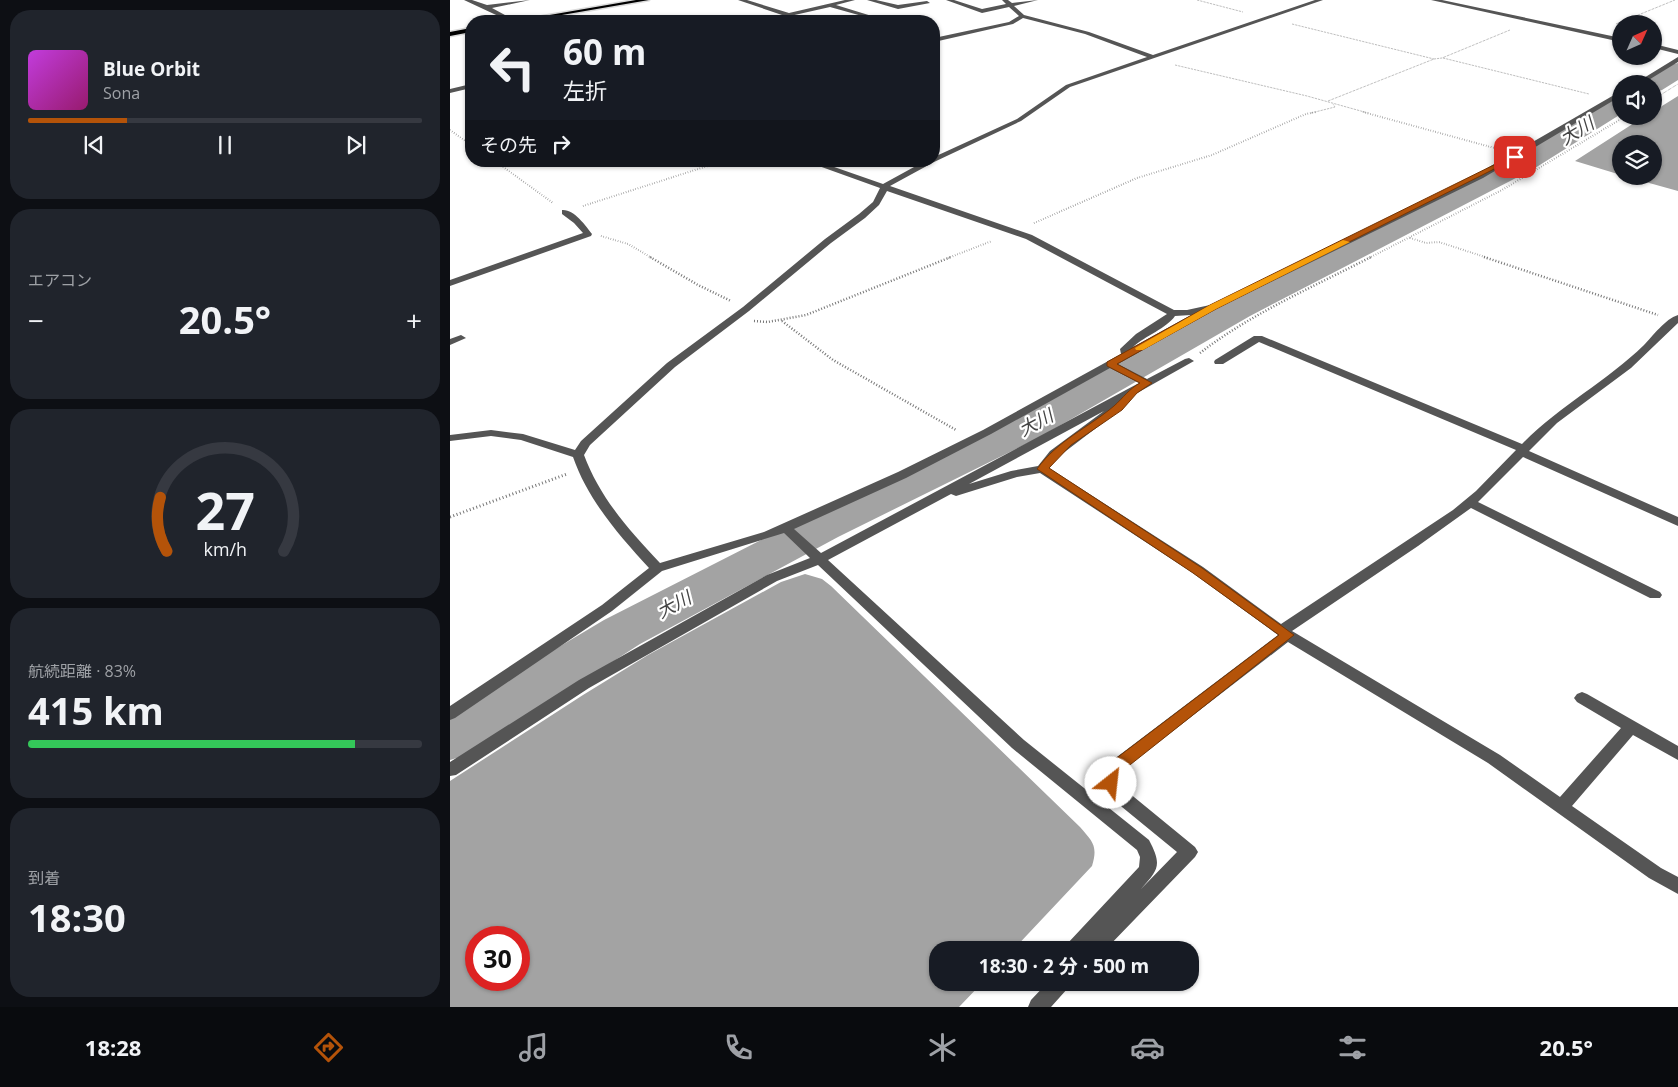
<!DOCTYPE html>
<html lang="ja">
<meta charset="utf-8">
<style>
body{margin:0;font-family:"Open Sans","Noto Sans JP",sans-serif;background:#20242c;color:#f1f3f6;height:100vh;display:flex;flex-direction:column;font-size:19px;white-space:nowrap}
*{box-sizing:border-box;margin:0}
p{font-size:16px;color:#9ea1a6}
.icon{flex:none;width:28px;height:28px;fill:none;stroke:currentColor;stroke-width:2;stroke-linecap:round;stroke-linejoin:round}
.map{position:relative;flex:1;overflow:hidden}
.drawer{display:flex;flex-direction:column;gap:10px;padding:10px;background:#0d0f14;width:450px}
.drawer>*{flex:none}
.hud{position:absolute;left:15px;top:15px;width:475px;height:152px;border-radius:20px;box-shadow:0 1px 4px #0004;background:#171b24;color:#f1f3f6;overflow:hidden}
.needle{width:32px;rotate:45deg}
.buttons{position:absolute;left:1162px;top:15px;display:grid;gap:10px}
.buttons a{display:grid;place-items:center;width:50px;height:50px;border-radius:50%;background:#171b24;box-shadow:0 1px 4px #0004;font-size:25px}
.speed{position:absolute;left:15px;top:926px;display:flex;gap:10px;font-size:25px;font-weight:700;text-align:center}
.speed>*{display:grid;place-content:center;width:65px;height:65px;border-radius:50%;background:#171b24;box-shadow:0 1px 4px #0004;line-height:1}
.speed .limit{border:8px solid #d22;background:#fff;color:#111}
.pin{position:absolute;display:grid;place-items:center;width:42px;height:42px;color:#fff;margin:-21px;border-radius:10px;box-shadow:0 2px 8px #0006}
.me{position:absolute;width:55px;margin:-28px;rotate:29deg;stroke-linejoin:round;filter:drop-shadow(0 0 4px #0008)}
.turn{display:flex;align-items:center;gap:18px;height:105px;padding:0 15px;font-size:22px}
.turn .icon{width:65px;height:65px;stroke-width:2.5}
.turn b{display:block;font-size:35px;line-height:42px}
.then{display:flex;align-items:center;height:48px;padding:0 15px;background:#0003;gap:10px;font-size:19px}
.big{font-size:38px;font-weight:700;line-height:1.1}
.drawer .card{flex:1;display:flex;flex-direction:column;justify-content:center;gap:8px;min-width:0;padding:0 18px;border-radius:20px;background:#20242c}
.drawer .dial{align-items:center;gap:0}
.dial svg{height:130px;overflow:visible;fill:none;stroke:#363941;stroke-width:7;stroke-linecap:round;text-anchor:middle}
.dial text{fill:#f1f3f6;stroke:none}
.song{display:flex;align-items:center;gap:15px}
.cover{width:60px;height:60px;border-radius:8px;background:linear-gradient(135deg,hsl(290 70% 55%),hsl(320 70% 35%))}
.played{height:5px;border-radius:2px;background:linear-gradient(90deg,#b45309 25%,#363941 25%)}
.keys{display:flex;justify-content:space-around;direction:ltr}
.heat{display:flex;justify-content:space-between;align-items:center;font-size:28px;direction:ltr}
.charge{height:8px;border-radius:4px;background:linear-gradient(90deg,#34c759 83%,#363941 0)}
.trip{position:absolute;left:479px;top:941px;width:270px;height:50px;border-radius:20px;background:#171b24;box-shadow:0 1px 4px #0004;font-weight:700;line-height:50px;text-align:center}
.menu{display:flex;height:80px;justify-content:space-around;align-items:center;background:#090b0e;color:#9ea1a6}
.menu .icon{width:35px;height:35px}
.menu .selected{color:#b45309}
.menu b{font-size:22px;color:#f1f3f6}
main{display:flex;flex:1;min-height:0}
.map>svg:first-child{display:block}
.water{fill:#a3a3a3;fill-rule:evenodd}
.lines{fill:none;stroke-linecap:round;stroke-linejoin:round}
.river{fill:#a3a3a3;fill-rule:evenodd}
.major-casing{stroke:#dbdbdb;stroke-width:3}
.path-far3{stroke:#777;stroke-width:1;stroke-dasharray:0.5 1;stroke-linecap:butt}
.path-far2{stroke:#777;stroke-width:2;stroke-dasharray:0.5 2;stroke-linecap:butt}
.path-far1{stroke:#777;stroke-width:2.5;stroke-dasharray:1 2;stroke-linecap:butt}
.path{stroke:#777;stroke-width:3;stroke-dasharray:1 2.5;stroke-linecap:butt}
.minor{fill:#555;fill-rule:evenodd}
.major{fill:#000;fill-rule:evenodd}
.route{fill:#b45309;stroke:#753606}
.slow{fill:#f59e0b}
.labels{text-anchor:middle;stroke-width:4.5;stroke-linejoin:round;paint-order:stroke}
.water-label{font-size:18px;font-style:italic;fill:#444;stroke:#fff}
</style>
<main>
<section class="drawer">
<div class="card">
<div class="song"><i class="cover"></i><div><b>Blue Orbit</b><p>Sona</p></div></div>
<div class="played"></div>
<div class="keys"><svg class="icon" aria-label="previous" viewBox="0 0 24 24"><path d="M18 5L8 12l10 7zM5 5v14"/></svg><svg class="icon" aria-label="pause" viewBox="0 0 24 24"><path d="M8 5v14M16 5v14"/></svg><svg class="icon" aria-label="next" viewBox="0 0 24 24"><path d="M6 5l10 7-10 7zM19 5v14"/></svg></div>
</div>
<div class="card"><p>エアコン</p>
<div class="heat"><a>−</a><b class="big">20.5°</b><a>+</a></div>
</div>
<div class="card dial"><svg viewBox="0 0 100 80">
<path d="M14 69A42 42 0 1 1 86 69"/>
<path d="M14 69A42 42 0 0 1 10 36" stroke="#b45309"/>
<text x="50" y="56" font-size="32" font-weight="700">27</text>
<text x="50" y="72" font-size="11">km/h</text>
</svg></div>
<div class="card"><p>航続距離 · 83%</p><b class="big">415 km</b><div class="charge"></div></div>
<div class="card"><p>到着</p><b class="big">18:30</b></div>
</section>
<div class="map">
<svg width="1228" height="1007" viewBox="0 0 1228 1007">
<rect width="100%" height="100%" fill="#fff"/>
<path class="water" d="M1228,96V191L1174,176H1204V144H1171V175L1125,161L1195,116H1204V111Z
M355,574L372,579L381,586L630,827C643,842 648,846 642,866L563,950H488V982L532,983L509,1007H0V781L133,695L198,655L331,582ZM26,938H69V980H26Z"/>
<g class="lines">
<path class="river" d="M1228,63V80L1212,90L1204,92V84H1193L1196,80L1220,65Z
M1171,97V114L1085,168L800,316L590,437L388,537L190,644L20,754L0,760V712L154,620L356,517L562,421L776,302L1067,156L1163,99Z"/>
<defs>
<path id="major" d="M186,0H199L77,21H65Z
M21,28V32L0,36V32Z"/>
</defs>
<use href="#major" class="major-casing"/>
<path class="path-far3" d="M747,0L793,12
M842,24L984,59
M1166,24L1225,0
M993,58L1139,94
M725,65L857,96L918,113
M1204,99L1228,84
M878,101L984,59L992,58L1060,30
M861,113L885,107L883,104"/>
<path class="path-far2" d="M913,112L1048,149
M0,130L21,145
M45,161L103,203
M133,206L273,161
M584,223L687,178L762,155L856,114L866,112
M151,236L178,244L202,258
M960,238L976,243L989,242L1038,258
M498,258L542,241
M919,258L1052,190L1176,116"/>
<path class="path-far1" d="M200,257L248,285L281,301
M1034,257L1208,315
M304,321L318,322L356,315L501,257
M332,321L383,360L506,430
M750,353C802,313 863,287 921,257"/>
<path class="path" d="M0,517L117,474"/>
<path class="minor" d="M14,0H22L37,5L80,0L42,8L66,21H59Z
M288,0H297L339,13L395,0H405L386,5L438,21H430L380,7L318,21H309L332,15Z
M417,0H426L448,5L477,1L480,3L448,9Z
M496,0H504L532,9L556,4L552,0H558L562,3L588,0L564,6L574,15L639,32L703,55L865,0H873L620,87L571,121L484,162L440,186L582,235L724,310H737L760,305L1027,174L1171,91V96L1033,178L766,309L668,364L697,379L735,359L739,358L744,361L673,401L677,404L675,406L608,457L599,468L753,567L831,624L1003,510L1026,491L1066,450L809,342L773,364H765L764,362L765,360L804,336H812L1072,444C1109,406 1156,382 1194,345C1203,336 1215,319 1228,315V323L1181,368L1107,423L1079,451L1228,517V526L1073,457L1028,502L1210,592L1212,595L1210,598H1200L1021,508L968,546L842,631L1050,755L1110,797L1171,728L1127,702L1124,698L1127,694L1132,692L1137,694L1228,746V760L1183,735L1122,806L1211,868L1228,877V894L1199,878L1038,763L838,642L671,771L669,780L673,788L745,847L748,852L745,857L655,950H615L617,944L689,867L690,857L687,850L562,748L368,565L327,581L139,688L6,775L0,776V762L129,680L317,575L360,558L334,533L212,571L162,611L5,718L0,720V706L152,605L199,568C168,534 138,500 123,457L71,440L41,436L0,441V435L41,430L73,434L125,450L131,441L217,363L293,307L375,239L409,214L423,202L430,188L355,161H367L433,184L475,161H484V157L567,119L616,85L697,57L635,34L573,18L563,24L484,42V38L559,22L569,16L559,7L532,13ZM437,191L576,239L717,314L686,334L670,349L671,354L533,430L448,472L314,532L210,563C179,530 150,498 134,455L140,445L225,367L299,311L381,243L415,218L429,205ZM741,315L683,347C695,336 717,328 725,316ZM660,368L689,383L371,553L344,529L456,478L541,434ZM654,411L600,451L588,466L561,471L519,484ZM590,473L743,573L828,635L659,763L653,774V780L661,798L727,852L691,889C709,869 712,865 699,840L574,740L378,560L501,494L506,496L567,477Z
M981,0H992L1171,38V42Z
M1204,44L1228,50V54L1204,48Z
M1228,57V62L1192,84H1184Z
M21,84V88L0,93V89Z
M112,210C124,209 135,225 142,234L141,236L0,286V280L133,233L124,223L112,214Z
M11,335L16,338L0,345V339Z
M598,982H620L618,988L601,1007H578L581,1000Z"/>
<use href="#major" class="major"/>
</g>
<path class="route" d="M1062,156L1068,157L766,309L667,364L702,383L687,393L672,410L621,445L599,468L752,568L844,635L671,772L666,787L661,789L656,787L654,774L660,763L829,635L743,573L587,469C608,440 638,428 664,406C673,398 679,389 690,383L657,366V362L760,305Z"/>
<path class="slow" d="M893,240L900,242L766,309L693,350H686L685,348L760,305Z"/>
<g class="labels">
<g class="water-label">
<text transform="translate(1127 131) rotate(-31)" y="6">大川</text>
<text transform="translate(586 423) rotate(-28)" y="6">大川</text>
<text transform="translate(224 605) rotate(-28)" y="6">大川</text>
</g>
</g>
</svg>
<div class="buttons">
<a><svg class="needle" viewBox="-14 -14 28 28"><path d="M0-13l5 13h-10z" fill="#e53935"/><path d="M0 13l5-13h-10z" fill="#9ea1a6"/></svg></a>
<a><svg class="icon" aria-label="sound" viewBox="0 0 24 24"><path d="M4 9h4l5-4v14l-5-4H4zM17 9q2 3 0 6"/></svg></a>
<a><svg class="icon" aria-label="layers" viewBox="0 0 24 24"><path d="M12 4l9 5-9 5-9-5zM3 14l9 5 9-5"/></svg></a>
</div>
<div class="speed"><div class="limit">30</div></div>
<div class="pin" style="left:1065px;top:157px;background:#d93025"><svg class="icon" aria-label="arrive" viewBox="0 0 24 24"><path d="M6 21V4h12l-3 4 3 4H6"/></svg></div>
<svg class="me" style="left:661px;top:783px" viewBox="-20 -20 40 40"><circle r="19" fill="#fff"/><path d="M0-13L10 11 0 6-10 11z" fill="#b45309"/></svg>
<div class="trip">18:30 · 2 分 · 500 m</div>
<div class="hud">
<div class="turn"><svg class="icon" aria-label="left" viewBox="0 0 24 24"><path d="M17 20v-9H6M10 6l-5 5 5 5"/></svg><div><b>60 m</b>左折</div></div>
<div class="then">その先<svg class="icon" aria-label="right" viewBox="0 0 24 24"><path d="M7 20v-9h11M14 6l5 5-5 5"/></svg></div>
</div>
</div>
</main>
<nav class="menu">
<b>18:28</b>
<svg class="icon selected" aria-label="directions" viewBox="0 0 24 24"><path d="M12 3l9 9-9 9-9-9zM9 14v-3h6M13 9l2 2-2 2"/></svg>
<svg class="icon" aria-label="music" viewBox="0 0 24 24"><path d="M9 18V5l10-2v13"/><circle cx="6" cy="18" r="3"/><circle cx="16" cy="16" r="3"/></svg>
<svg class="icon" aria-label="phone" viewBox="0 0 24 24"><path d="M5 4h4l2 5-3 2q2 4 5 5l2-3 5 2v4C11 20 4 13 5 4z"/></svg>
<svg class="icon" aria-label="climate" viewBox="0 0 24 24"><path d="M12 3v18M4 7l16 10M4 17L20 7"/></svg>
<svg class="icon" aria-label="car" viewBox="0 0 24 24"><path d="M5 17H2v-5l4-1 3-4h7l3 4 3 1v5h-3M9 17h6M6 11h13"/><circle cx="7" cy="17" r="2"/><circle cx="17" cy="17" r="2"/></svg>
<svg class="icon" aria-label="filters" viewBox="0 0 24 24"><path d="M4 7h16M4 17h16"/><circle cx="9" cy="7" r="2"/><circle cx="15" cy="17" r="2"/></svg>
<b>20.5°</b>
</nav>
